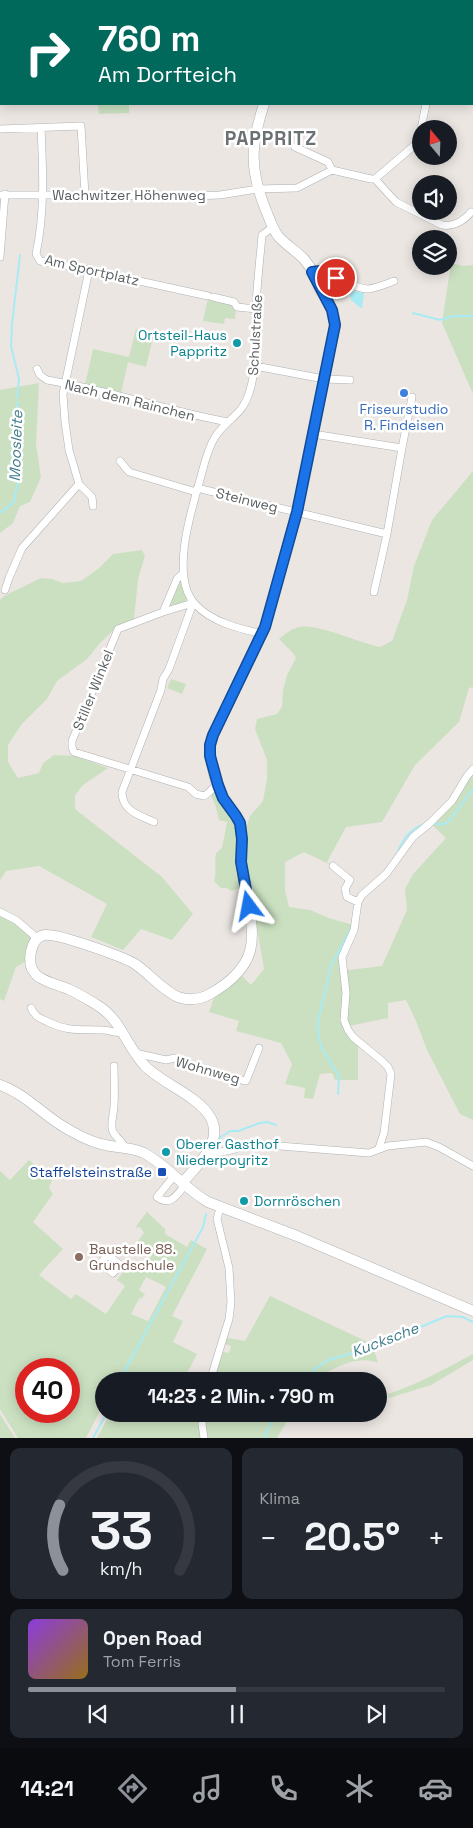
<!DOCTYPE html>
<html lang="de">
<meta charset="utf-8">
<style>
body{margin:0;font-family:"Space Grotesk",sans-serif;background:#242831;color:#f1f3f6;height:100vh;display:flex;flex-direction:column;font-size:19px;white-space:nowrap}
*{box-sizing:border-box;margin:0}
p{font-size:16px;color:#9ea1a6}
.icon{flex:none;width:28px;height:28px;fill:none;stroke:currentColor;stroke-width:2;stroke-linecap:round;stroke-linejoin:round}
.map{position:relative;height:1438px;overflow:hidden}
.sheet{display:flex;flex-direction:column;gap:10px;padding:10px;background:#0d0f14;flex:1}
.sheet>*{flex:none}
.banner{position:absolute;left:0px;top:0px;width:474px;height:105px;box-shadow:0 2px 12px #0003;background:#00695c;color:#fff;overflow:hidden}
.needle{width:32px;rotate:341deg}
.controls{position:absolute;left:412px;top:120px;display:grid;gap:10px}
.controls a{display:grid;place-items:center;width:45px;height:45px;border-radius:50%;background:#171b24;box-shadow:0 2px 12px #0003;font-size:25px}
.speed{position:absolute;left:15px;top:1358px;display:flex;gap:10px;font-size:25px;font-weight:700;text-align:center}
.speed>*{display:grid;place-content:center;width:65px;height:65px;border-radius:50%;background:#171b24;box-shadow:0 2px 12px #0003;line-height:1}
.speed .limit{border:8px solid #d22;background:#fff;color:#111}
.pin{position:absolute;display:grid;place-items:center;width:42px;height:42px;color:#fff;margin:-21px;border:2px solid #fff;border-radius:50%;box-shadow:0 1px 5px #0007}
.me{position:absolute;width:55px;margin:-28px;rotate:347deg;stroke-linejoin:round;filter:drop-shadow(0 0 4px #0008)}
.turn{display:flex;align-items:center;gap:18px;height:105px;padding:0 15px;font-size:22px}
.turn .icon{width:65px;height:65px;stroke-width:2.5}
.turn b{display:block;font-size:35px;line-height:42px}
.big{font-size:38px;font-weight:800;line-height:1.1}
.sheet .card{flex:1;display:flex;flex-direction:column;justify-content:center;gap:8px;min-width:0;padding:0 18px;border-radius:10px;background:#242831}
.sheet .dial{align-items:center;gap:0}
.dial svg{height:130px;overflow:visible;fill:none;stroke:#363941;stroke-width:7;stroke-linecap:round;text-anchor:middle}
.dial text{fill:#f1f3f6;stroke:none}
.song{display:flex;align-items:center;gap:15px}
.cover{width:60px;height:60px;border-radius:8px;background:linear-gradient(135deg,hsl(270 70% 55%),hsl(40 70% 35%))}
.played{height:5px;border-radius:2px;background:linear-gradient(90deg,#8c9099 50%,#363941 50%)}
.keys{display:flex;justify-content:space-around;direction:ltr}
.heat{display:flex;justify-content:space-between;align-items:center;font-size:28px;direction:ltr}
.sheet .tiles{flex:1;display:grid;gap:10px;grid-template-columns:1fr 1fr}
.card:last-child{grid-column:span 2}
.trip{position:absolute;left:95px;top:1372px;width:292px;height:50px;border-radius:25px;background:#171b24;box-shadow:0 2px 12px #0003;font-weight:800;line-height:50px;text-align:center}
.tabs{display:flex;height:80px;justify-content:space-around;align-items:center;background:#090b0e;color:#9ea1a6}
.tabs .icon{width:35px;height:35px}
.tabs .active{color:#8c9099}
.tabs b{font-size:22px;color:#f1f3f6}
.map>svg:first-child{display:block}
.green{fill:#cbe0c1;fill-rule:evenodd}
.water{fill:#a9ebf4}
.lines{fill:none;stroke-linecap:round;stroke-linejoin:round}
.stream{stroke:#a9ebf4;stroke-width:2}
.street-casing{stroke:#adb1b3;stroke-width:8}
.secondary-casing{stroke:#adb1b4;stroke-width:11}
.street{stroke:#fff;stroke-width:7}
.secondary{stroke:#fff;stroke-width:10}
.route-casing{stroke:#114b97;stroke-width:12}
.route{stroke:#1a73e8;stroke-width:9}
.culture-dot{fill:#0f9aa8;stroke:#fff;stroke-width:2}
.shop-dot{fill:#3f7fe0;stroke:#fff;stroke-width:2}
.transit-dot{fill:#1a4fb4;stroke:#fff;stroke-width:2}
.education-dot{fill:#8d6e63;stroke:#fff;stroke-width:2}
.labels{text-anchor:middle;stroke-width:5;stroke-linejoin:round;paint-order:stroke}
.street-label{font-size:14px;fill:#5a5f61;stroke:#fff}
.culture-label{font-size:14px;fill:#0d838f;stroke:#fff;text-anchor:start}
.shop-label{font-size:14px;fill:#366cbe;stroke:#fff}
.transit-label{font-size:14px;fill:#164399;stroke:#fff;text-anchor:end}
.education-label{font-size:14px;fill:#785e54;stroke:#fff;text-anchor:start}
.water-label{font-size:15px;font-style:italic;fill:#407c8b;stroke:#fff}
.district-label{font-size:19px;font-weight:bold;letter-spacing:1px;fill:#6b7173;stroke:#fff}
</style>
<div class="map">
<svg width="473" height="1438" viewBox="0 0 473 1438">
<rect width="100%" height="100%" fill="#ebe6e2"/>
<path class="green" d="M98,104H129V113L99,114Z
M451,263L463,266L473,265V394L442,323Z
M208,298L230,303L236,309L235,319L225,318L224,324L203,321Z
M136,329L154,333L146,367L128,362L121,393L85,385L93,349L129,357Z
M39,383L36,444L41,477L30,502L20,506L13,523L0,533V390Z
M473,471V687L469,688L459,722L415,765L382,822L346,827L327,862L333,866L304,852L285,862V890L289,907L310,910L329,918L353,925L340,971L382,966L407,910L405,889L413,874L446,838L430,823L473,769V1120L460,1114L427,1050L416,1021L406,1000L388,1003V1018L349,1026L358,1045V1080H335L332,1073L320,1074L313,1099L304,1098L305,1088L285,1084L292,1064L281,1043L236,1031L239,1021L209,1012L214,998L241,975L251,985L264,969L246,862V828L250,816L263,801L267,779V760L255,729L257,719L277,714L282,707L283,690L287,675L296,658L293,653L279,639C285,634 291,629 299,627C317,623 360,643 380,647L392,641L407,600L414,566L432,520Z
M142,550L145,556L138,579L134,620L116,628L101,642L87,659L57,681L47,699L21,725L8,745V762L18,778L39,773L43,763L54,755L75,756L108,768L83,785L75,795V809L162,877L193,914L172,940L141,929L123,950L91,937L107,904L39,866L6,871L0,880V600L4,596L41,578L52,579L63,583L81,581L98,569L113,554Z
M181,579L187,598L185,603L172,605L169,608L175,586Z
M171,679L186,684L182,694L167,688Z
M216,789L236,823L240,888L231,891L227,888H221L214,881C217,872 214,863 216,853L222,848L227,822L219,820L215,804L210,794Z
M0,914C10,919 30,927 31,941C31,947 28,955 27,961L16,967L4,1001L0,999Z
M29,1160L52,1180L49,1188L53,1194L33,1222L63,1249L39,1275L71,1299L76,1294L106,1314L125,1286L117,1280L129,1264L142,1273L152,1255V1252L138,1241L144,1233L140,1227L136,1228L137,1225L147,1212L165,1229V1234L187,1247L191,1240L207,1249L172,1316L183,1321L173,1342L197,1354L183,1381H104V1403L86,1438H18L0,1409V1171L10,1180ZM146,1277L166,1287L148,1321L131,1314L139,1299L142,1298L145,1294L139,1290ZM26,1369H69V1411H26Z
M270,1296L372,1344L378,1363C361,1354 328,1368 316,1381H213L223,1352L229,1353L231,1346L225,1344L227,1338L245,1341Z
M473,1354V1360L431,1385L389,1398L388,1394C418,1384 445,1369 473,1354Z
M0,1414L15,1438H0Z
M110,1414H195L201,1416L202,1438H97Z
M205,1414H291L277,1438H205Z"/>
<path class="water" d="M353,291L364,293L362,309L351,300L350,294Z"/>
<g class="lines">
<path class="stream" d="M413,313L440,320L453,316H473
M17,398L19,379L11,346L12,324L20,255
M0,513L14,502L17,486V402
M432,824H445L450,820L473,789
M397,854C402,840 411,828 425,824
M362,891L370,884
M338,1094L339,1076L321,1047L317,1025L331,966L351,928
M218,1139L230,1131H238L260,1123L267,1122L276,1125
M119,1381L190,1251L203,1227L206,1214
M304,1381L315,1369L328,1360L367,1349L447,1316L463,1317L473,1322
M93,1438L104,1418L105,1414
M264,1438L275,1414"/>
<defs>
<path id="street" d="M331,0L333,1
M472,60H473
M41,128C43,170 45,212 36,254L40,261L89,270L208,296
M0,129L81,126L85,195
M421,129L426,104
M295,147L328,162L332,170
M375,179L396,202L442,225C453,227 464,221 471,212
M0,195H119L162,197L220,195L258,189L297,188L332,170L371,179H375L416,144L421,129
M0,257L5,194
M89,270L63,394L65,422L69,450L79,484L92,497L93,506
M312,272C328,267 350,289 368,289C376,288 386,284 394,281
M213,297L234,302L237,307L256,309
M255,366L324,379L350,380
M37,369L40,375L47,380C108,390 167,411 228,422
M313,434L402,448L387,534L374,592
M402,448L412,397
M120,461L129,472L196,492
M197,488L387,534
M183,573L177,579L163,612L118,629L72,741V747L74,752L188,787L196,794L204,796C210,793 212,787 218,785
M5,590L9,578L22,548L79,484
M163,612L193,603
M263,634C240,629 211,622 195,604C170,577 191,511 200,480C204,465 207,450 215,437C228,417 243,416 250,390C258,363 255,334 256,307C257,283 260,259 262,235L273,227
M154,822C139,815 122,811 122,792L161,690L163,679L169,669L193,603
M333,866L350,880L345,889L347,897L358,902
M0,912L16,920L37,938
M31,1008C35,1017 40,1018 48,1022C68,1032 82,1029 103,1030C110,1030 116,1034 123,1032
M135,1053L166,1060L175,1058C197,1070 221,1076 246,1081L259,1048
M114,1066C114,1079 115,1092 114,1105C114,1113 111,1120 112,1128C113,1137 122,1139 124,1147
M379,1148L384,1133L391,1074L388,1067L382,1061L353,1037L348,1030L344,1020L346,993L342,957L354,930L358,902L362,895L386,874L413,837L430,823L452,801L467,776L473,769
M208,1152L213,1153L227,1151L253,1144L369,1153L388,1146L426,1142L439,1147L473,1166
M174,1176L157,1197C170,1207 177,1195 185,1185
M108,1255L120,1265L113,1273L101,1263C105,1258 109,1253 113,1249
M210,1381L229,1319L231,1302L229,1268L217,1219L220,1208
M203,1414L202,1424L204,1438"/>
<path id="secondary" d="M167,1L170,0
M310,1L311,0
M0,44L1,43
M0,1085C28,1095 45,1118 71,1131C83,1138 97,1144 110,1146C122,1148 133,1148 144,1153C168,1166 185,1189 208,1202L297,1236L473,1311
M182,1183C191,1173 201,1163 208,1151C235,1107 168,1090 145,1066C126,1046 121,1019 97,1005C87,999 78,993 68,989C59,985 48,983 41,978C37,977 34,972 32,969C29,962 30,952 33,945C35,940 39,936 45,935C57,933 124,957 135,964C150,974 162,990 178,997C189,1001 199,1000 210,994C272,959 249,924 242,868C240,853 244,837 239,823C236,813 228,807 223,799C215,782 206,752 213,735L265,627L297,512L335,325C335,308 315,273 304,259C296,251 286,245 278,236C272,228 269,217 265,208C249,168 251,144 264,104"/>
</defs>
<use href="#street" class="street-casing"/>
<use href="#secondary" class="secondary-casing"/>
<use href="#street" class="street"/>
<use href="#secondary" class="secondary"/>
</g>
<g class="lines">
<defs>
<path id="route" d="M249,906L241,862L242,839L240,823L236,816L223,798L218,785L210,756V745L213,735L265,627L297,512L335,325L332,310L312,272L320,271L336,278"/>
</defs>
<use href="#route" class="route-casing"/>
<use href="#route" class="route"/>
</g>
<g class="culture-dot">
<circle cx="237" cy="343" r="5"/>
<circle cx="166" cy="1152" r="5"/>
<circle cx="244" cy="1201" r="5"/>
</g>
<circle class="shop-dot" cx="404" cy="393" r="5"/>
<rect class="transit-dot" x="157" y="1167" width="10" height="10" rx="2.5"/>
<circle class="education-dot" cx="79" cy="1257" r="5"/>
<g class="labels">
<g class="street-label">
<text x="129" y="200">Wachwitzer Höhenweg</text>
<text transform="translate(92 270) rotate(13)" y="5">Am Sportplatz</text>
<text transform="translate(255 335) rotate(-87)" y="5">Schulstraße</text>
<text transform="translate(130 400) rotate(14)" y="5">Nach dem Rainchen</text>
<text transform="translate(247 500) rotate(14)" y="5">Steinweg</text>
<text transform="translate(93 690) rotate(-68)" y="5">Stiller Winkel</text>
<text transform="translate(208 1070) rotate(16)" y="5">Wohnweg</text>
</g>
<g class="culture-label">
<text x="227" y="340" text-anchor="end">Ortsteil-Haus<tspan x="227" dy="16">Pappritz</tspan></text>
<text x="176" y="1149">Oberer Gasthof<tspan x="176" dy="16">Niederpoyritz</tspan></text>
<text x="254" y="1206">Dornröschen</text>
</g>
<g class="shop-label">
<text x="404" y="414">Friseurstudio<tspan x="404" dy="16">R. Findeisen</tspan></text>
</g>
<g class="transit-label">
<text x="152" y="1177">Staffelsteinstraße</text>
</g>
<g class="education-label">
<text x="89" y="1254">Baustelle 88.<tspan x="89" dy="16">Grundschule</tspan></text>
</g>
<g class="water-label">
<text transform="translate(16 446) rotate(-88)" y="5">Moosleite</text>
<text transform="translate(385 1340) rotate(-21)" y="5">Kucksche</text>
</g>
<g class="district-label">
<text x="271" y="145">PAPPRITZ</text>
</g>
</g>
</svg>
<div class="controls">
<a><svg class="needle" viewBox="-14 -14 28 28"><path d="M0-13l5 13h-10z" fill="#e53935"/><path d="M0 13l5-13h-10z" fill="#9ea1a6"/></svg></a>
<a><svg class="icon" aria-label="sound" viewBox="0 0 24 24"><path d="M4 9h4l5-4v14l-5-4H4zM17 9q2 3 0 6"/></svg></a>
<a><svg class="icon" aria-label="layers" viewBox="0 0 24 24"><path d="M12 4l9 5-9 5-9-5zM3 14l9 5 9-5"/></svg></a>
</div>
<div class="speed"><div class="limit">40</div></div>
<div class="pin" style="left:336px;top:278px;background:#d93025"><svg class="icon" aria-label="arrive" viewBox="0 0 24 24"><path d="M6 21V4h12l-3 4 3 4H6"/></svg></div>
<svg class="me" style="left:249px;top:906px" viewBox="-20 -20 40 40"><path d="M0-17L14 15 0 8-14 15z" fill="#1a73e8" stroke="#fff" stroke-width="4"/></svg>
<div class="trip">14:23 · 2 Min. · 790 m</div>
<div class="banner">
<div class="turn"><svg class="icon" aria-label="right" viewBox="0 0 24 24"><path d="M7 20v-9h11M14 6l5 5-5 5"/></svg><div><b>760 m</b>Am Dorfteich</div></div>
</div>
</div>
<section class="sheet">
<div class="tiles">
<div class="card dial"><svg viewBox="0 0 100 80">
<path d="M14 69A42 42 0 1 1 86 69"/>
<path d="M14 69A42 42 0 0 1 12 29" stroke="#8c9099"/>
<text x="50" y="56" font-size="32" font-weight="700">33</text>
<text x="50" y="72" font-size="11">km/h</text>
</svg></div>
<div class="card"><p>Klima</p>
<div class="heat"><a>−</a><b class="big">20.5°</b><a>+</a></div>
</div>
<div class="card">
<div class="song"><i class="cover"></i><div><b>Open Road</b><p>Tom Ferris</p></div></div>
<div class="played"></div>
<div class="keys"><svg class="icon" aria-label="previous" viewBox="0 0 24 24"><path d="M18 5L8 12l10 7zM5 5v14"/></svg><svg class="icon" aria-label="pause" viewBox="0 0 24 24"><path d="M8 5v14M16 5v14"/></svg><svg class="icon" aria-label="next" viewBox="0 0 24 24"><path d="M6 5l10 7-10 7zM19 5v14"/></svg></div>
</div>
</div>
</section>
<nav class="tabs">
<b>14:21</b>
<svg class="icon active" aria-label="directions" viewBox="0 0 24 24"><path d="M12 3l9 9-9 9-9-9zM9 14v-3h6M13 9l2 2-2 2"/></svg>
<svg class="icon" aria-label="music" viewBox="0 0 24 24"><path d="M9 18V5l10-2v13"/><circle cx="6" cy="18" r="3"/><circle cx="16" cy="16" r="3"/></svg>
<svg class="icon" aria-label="phone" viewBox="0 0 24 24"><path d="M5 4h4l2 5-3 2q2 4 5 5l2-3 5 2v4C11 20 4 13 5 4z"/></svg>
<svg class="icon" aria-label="climate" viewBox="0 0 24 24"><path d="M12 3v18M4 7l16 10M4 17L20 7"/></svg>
<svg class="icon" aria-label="car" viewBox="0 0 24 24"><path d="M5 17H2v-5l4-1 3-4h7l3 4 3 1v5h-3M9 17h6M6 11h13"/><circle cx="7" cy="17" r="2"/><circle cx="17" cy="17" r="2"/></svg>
</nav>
